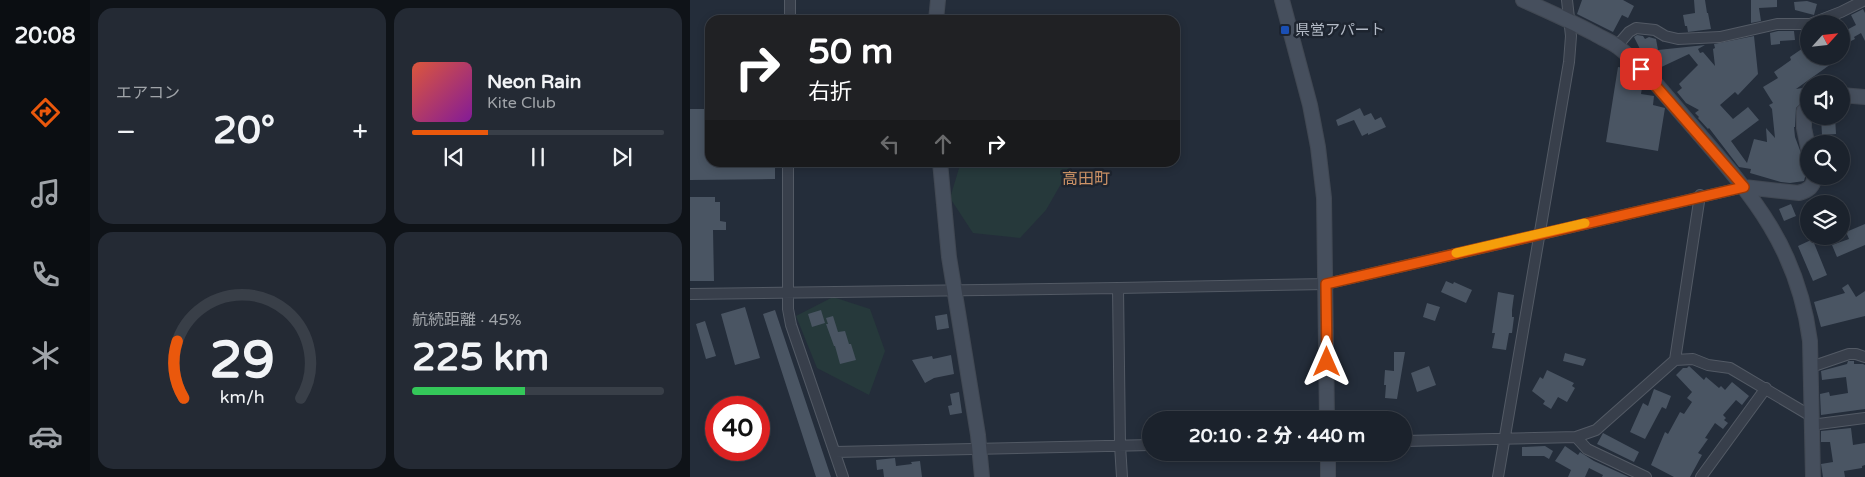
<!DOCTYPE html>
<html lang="ja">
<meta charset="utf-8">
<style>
body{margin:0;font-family:"Varela Round","Noto Sans JP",sans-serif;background:#242a34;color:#f1f3f6;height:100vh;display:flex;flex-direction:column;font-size:19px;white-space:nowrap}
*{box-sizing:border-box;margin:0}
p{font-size:16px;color:#a0a4a9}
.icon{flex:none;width:28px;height:28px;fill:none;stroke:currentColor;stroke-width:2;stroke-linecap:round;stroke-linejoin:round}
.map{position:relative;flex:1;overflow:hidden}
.panel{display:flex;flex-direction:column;gap:8px;padding:8px;background:#0f1318;width:600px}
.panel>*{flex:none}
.top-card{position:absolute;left:15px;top:15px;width:475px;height:152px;border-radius:15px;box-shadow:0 2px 8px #0003,0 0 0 1px #393f48;background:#202124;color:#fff;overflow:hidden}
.needle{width:32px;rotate:63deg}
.controls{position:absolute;left:1110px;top:15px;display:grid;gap:10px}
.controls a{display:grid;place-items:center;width:50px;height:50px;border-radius:50%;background:#1b222c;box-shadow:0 2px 8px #0003,0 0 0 1px #393f48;font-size:25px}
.speed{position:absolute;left:15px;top:396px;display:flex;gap:10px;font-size:25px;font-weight:700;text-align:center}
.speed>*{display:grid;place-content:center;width:65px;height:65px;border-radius:50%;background:#1b222c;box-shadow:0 2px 8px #0003,0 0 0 1px #393f48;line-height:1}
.speed .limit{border:8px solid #d22;background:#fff;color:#111}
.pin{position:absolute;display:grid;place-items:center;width:42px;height:42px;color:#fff;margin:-21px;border-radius:10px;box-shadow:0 2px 8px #0006}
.me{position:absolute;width:55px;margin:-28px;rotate:0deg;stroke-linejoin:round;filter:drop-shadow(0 0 4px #0008)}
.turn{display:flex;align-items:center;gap:18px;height:105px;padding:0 20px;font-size:22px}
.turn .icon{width:65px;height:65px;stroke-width:2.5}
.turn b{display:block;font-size:35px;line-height:42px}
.lanes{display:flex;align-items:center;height:48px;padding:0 20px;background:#0003;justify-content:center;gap:25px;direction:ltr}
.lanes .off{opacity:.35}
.big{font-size:38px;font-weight:800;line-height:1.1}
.panel .widget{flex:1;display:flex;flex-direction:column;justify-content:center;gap:8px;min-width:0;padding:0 18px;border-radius:15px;background:#242a34}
.panel .dial{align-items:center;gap:0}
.dial svg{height:130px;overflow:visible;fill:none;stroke:#393f48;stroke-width:7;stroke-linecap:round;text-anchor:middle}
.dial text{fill:#f1f3f6;stroke:none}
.song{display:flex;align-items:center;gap:15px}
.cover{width:60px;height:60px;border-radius:8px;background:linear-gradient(135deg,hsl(10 70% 55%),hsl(290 70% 35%))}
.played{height:5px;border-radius:2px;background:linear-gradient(90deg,#ea580c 30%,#393f48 30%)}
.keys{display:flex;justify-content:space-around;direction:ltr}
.heat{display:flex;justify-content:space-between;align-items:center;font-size:28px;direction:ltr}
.charge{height:8px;border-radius:4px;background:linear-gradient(90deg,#34c759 45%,#393f48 0)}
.panel .tiles{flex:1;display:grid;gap:8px;grid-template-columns:repeat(2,1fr)}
.trip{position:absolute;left:452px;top:411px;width:270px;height:50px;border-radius:25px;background:#1b222c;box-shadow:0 2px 8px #0003,0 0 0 1px #393f48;font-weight:800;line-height:50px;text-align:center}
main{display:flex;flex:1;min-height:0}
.menu{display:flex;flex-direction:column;width:90px;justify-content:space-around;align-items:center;background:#0b0e12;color:#a0a4a9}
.menu .icon{width:35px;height:35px}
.menu .on{color:#ea580c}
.menu b{font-size:22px;color:#f1f3f6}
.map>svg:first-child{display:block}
.green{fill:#26393b}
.building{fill:#4a5563}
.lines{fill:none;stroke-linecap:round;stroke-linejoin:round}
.street-casing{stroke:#535a65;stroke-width:12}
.secondary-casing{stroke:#414853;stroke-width:16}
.street{stroke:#383f4b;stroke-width:10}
.secondary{stroke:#464f5d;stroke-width:14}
.route-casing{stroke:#983908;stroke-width:12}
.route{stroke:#ea580c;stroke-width:9}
.slow{stroke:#f59e0b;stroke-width:9}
.transit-dot{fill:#1a4fb4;stroke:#1d242f;stroke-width:2}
.labels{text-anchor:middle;stroke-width:5;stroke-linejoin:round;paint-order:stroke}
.poi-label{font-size:15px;fill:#b3bac6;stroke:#1d242f;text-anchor:start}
.neighbourhood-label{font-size:16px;fill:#cd9367;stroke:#1d242f}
</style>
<main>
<nav class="menu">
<b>20:08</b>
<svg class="icon on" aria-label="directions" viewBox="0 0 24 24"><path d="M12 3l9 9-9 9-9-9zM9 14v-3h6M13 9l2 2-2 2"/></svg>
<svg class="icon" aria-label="music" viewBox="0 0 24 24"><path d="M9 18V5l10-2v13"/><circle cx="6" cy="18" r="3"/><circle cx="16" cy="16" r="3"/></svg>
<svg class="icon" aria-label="phone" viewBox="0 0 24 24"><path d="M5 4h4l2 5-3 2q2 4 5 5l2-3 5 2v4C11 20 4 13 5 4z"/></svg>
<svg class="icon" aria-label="climate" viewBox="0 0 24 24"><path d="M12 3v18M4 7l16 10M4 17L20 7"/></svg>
<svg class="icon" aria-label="car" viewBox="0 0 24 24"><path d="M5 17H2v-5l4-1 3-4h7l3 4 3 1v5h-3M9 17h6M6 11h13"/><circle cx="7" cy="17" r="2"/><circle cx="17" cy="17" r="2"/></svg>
</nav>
<section class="panel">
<div class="tiles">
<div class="widget"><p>エアコン</p>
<div class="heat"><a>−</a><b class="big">20°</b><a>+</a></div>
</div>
<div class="widget">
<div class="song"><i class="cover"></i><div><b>Neon Rain</b><p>Kite Club</p></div></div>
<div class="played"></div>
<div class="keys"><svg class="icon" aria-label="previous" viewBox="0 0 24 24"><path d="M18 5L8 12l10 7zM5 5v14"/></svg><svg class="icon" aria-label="pause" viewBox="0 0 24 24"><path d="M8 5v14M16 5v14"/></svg><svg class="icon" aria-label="next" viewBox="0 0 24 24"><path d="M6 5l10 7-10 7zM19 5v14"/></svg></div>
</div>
<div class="widget dial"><svg viewBox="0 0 100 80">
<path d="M14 69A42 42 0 1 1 86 69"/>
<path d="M14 69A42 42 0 0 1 10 34" stroke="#ea580c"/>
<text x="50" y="56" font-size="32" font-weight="700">29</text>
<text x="50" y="72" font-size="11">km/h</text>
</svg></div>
<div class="widget"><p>航続距離 · 45%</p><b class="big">225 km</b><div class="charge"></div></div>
</div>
</section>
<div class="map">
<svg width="1175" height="477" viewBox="0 0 1175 477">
<rect width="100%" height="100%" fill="#242d3a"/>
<path class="green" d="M274,163H383L356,210L330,238L283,233L260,198L270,165Z
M143,297L180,309L195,351L179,395L127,368L106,316Z"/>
<path class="building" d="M892,0H933L944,6L938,18L932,15L923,32L887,14Z
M1004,0H1015L1017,13H1018L1021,29L998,32L997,26H995L993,15L1005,13Z
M1061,0H1087V7L1069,8L1071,21L1061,23Z
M1117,1L1127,4L1124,15L1105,10L1104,2Z
M1173,9L1175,13V41L1171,33L1164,37L1165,39L1151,46V33L1166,25L1161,15Z
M1088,31H1104L1105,40L1090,41V44L1081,45L1080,33Z
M947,35L953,36L955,39L959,37L966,39L968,50L1015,45L1008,49L1010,53L1013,52L1025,66L1023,49L1025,48L1024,44L1064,36L1068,74L1048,95L1045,92L1030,105L1043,119L1058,107L1069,120L1041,141L1057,163L1064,139L1077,142L1076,128L1085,138L1082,109L1079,105L1083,103L1073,87L1088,78L1084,72L1101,60L1100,57L1119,44V56H1135L1141,64L1106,89L1119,87V98L1114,100L1106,108L1105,127H1104L1105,137L1117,169L1114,181L1100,183L1091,182L1060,173L1061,169L1049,167L1019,128L1018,129L1008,118L1009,117L1005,113L1009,110L996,103L987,92L992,88L989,84L1008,65L999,54L965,70L955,59L944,37Z
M928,67L940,69V78L953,82L951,94L964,96L963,105L975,108L968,151L916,142Z
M670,108L674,116L681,113L685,120L691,117L696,127L678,135V133L672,136L664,120L648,126L646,120Z
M0,109H20V162H85V179L0,180Z
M1145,116L1146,134L1132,135L1131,117Z
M0,197H25V202H30V221L36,222V230H23L24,281H0Z
M1101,204L1106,216L1094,221L1089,209Z
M1175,224V245L1147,257L1142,245L1159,239L1156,232Z
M1121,240L1122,243H1124L1137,275L1123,281L1108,246Z
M756,281L763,284L764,282L782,290L776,303L751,292Z
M1158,284L1166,297L1175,291V316L1131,327L1124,302L1155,293L1152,288Z
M808,292L824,295L822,310V317H824L822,333H819L816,350L802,348L805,333H802Z
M737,303L750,307L745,321L733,317Z
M55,307L70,358L45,365L31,314Z
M85,310L141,477H126L73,314Z
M131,310L135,323L122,327L118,314Z
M257,314L259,328L247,330L245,316Z
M143,316L148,332L155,331L159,344H161L166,360L150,364L145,346H144L136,324H138L136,318Z
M15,321L26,356L16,359L6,324Z
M704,352H715L707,399L695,398L696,385H694L695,370L704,371Z
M875,353L896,359L893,366L873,361Z
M261,355L264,374L244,378L235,383L222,360L242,356L243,359Z
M1158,361H1164V364H1173L1175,365V409L1131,415L1130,394L1139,392L1140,396L1158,393L1156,377L1132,380L1131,371L1157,364Z
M739,366L746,385L727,392L721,373Z
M999,366L1014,380L1016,377L1029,388L1031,386L1035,390L1042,382L1059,396L1052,405L1046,400L1033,415L1036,418L1034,420L1038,423L1033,429L1025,423L1015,438L1018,439L1008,453L1012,455L1000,477H984L961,465L975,432L978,434L990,412L994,414L1002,402L997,398L1002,392L986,375L993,368H997Z
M857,370L884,383L882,386L885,388L877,402L868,397L861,409L853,404L855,401L842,391L850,377L853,379Z
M964,389L981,396L976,409L972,407L955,439L940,432L953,403L958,406Z
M269,392L272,413L260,415L258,406L262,405L260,394Z
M1161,428L1163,445L1175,443V465L1172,466V468L1154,471L1155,477H1133L1131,464L1143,462L1140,442H1131V431Z
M913,433L949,452L944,462L907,444Z
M855,446L863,451L859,459L854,456H832V447Z
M875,446L888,455L890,452L904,461L939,477H912L913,475L899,468L895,477H878L881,470L865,461Z
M205,458L206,466L222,464L221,462L230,461L232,477H194L193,469L187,470L186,460Z"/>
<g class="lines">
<defs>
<path id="street" d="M100,20V0
M927,46L939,32L946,28L965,30L975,36L988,39L1030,37L1087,24H1120L1151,12L1175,0
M98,162V309L101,325L153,477
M428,288L430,445L432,477
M0,294L428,288L636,284L1054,187
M985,360L1010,195
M1121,367L1159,354H1166L1175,357
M1121,425L1175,418
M886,437L897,449L956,477
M714,441L886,437L906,430L985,360L1003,359L1018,365L1040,368L1121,416
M145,452L461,445
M808,477L879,62L881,36L877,0
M1011,477L1076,388"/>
<path id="secondary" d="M592,0L620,105L628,147L634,198L637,420
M833,0C858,11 882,22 905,34C913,39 922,42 928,47C954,67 975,95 996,119C1058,191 1107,242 1120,341L1123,477
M246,20L248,0
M1151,95L1175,97
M1119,107L1114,111V128L1119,152
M250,162L259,257L288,435L292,477
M1054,187L1109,193C1119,190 1123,187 1125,176
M638,452V477"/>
</defs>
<use href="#street" class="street-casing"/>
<use href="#secondary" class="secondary-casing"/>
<use href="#street" class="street"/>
<use href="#secondary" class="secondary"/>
</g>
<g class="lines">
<defs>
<path id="route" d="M637,362L636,284L1054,187L951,69"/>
</defs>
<use href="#route" class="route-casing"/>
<use href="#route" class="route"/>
<path class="slow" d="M766,253L895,223"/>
</g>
<rect class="transit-dot" x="590" y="25" width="10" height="10" rx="2.5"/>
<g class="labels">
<g class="poi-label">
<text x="605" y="35">県営アパート</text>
</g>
<g class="neighbourhood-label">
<text x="396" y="184">高田町</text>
</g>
</g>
</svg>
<div class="controls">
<a><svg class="needle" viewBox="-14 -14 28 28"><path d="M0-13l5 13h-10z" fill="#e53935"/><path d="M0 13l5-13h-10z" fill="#a0a4a9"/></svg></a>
<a><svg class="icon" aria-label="sound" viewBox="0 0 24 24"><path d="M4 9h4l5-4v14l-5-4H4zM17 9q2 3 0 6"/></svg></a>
<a><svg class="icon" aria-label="search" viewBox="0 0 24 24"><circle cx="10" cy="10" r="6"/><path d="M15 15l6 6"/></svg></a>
<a><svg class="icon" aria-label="layers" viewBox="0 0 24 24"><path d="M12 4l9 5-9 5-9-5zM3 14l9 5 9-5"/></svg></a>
</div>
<div class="speed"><div class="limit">40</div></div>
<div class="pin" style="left:951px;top:69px;background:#d93025"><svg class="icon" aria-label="arrive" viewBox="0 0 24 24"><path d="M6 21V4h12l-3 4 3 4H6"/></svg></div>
<svg class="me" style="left:637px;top:362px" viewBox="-20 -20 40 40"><path d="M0-17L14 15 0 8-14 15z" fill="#ea580c" stroke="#fff" stroke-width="4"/></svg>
<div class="trip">20:10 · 2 分 · 440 m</div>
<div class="top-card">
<div class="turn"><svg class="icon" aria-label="right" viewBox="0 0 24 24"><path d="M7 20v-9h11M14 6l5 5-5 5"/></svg><div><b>50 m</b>右折</div></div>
<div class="lanes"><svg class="icon off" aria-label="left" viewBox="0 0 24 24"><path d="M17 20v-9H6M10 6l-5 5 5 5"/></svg><svg class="icon off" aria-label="ahead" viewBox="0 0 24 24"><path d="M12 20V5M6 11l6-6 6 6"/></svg><svg class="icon" aria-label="right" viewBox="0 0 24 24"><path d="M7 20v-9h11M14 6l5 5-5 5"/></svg></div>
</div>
</div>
</main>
